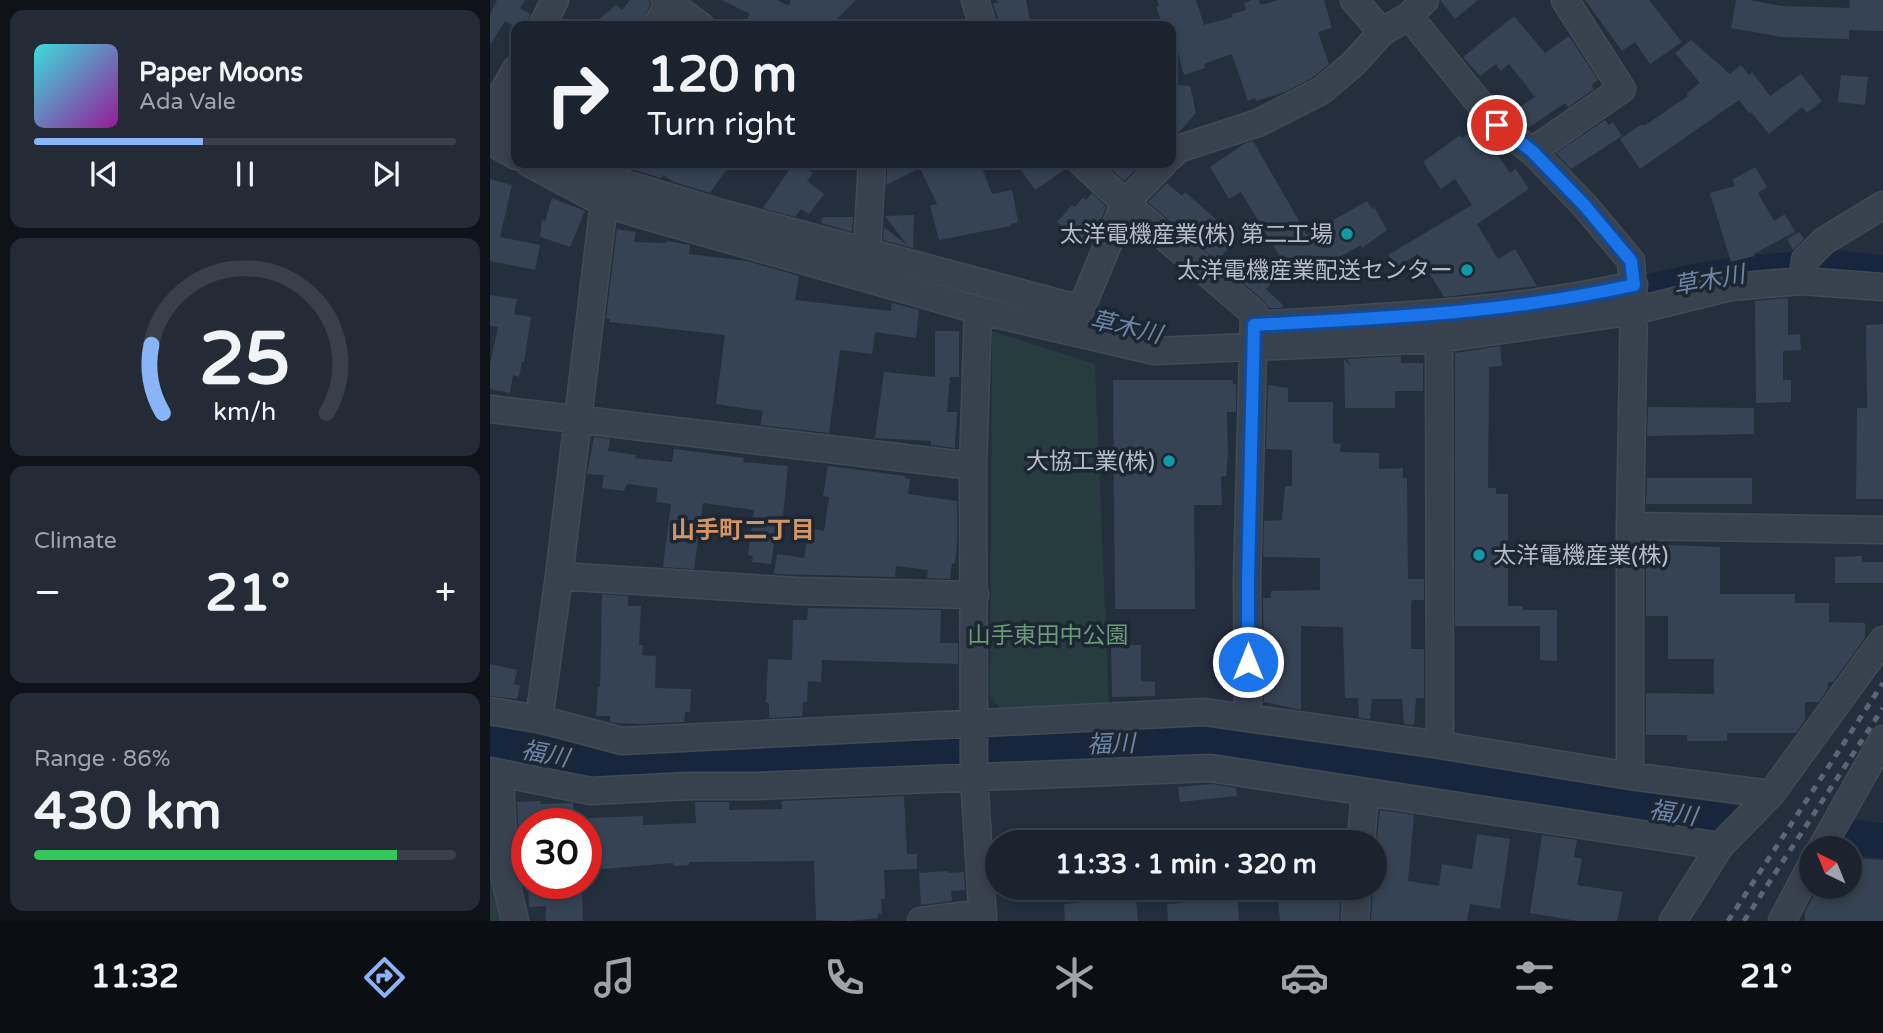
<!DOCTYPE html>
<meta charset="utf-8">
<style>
body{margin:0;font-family:"Varela Round","Noto Sans JP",sans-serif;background:#242b36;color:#f1f3f6;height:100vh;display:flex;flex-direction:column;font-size:26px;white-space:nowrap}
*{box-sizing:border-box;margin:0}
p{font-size:23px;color:#a0a4aa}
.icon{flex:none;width:38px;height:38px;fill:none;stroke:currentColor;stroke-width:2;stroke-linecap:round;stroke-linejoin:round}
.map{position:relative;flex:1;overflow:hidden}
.panel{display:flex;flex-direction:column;gap:10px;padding:10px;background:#0f1319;width:490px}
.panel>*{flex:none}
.hud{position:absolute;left:21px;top:21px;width:665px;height:147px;border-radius:14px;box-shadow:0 4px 10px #0003,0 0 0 2px #39404a;background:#1b232e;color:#f1f3f6;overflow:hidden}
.needle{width:46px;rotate:317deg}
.buttons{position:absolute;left:1309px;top:836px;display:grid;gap:14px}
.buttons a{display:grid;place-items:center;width:63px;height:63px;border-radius:50%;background:#1b232e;box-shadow:0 4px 10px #0003,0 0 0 2px #39404a;font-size:35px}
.speed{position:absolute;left:21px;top:808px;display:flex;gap:14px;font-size:35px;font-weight:700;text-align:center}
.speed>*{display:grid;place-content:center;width:91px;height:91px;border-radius:50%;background:#1b232e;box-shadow:0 4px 10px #0003,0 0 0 2px #39404a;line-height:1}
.speed .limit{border:10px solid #d22;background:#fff;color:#111}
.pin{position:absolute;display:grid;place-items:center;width:60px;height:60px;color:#fff;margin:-30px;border:4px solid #fff;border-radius:50%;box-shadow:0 2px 7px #0007}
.me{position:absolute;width:77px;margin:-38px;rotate:0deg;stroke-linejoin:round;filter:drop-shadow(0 0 5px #0008)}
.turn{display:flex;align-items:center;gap:24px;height:147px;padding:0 21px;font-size:32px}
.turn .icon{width:91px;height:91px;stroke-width:2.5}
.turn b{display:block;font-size:49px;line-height:60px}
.big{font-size:52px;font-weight:700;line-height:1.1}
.panel .tile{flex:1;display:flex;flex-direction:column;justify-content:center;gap:10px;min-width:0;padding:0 24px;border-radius:14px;background:#242b36}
.panel .dial{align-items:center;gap:0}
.dial svg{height:182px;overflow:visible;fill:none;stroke:#39404a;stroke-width:7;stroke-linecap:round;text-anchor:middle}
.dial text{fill:#f1f3f6;stroke:none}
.song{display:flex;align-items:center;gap:21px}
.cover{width:84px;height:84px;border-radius:10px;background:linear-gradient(135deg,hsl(180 70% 55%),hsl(300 70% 35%))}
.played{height:7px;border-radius:4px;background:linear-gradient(90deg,#8ab4f8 40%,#39404a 40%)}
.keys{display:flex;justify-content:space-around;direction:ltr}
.heat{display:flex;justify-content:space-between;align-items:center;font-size:38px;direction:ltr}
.charge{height:10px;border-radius:5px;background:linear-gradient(90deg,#34c759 86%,#39404a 0)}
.trip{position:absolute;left:495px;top:830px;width:402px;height:70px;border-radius:35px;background:#1b232e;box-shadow:0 4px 10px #0003,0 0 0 2px #39404a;font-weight:700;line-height:70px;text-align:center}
.menu{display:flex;height:112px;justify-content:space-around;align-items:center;background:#0b0e12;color:#a0a4aa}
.menu .icon{width:49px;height:49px}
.menu .on{color:#8ab4f8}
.menu b{font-size:32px;color:#f1f3f6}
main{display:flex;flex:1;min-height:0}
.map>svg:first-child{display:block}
.green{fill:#263c3f}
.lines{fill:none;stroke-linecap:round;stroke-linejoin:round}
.river{stroke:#17263c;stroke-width:35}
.building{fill:#364354}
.minor-casing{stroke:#414a57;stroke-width:29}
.minor{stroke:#38414e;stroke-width:26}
.rail{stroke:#5a6575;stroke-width:5;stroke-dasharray:7 7;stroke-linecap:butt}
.route-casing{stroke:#114b97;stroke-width:18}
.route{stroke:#1a73e8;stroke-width:12}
.culture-dot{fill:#0f9aa8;stroke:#1d2633;stroke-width:2.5}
.labels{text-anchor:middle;stroke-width:7;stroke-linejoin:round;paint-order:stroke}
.poi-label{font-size:23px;fill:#b4bcc9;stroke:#1d2633;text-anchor:end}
.park-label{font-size:23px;fill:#6b9a76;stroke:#1d2633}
.water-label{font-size:24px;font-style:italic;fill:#6d86a8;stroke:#1d2633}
.neighbourhood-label{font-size:24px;font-weight:bold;fill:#d59563;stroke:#1d2633}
</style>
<main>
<section class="panel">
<div class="tile">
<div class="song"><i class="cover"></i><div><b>Paper Moons</b><p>Ada Vale</p></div></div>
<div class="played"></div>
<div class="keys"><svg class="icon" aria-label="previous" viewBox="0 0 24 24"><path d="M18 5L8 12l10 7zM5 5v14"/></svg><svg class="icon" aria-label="pause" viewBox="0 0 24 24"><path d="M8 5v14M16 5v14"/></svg><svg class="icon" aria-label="next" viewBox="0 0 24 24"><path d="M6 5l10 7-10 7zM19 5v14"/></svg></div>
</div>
<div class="tile dial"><svg viewBox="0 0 100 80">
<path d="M14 69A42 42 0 1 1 86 69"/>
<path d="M14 69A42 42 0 0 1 9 39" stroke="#8ab4f8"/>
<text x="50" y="56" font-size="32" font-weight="700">25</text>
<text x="50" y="72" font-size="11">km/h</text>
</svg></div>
<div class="tile"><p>Climate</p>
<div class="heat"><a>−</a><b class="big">21°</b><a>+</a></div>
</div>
<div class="tile"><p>Range · 86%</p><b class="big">430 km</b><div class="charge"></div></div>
</section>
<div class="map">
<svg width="1393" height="921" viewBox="0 0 1393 921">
<rect width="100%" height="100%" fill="#242f3e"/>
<path class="green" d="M502,331L605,364L619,705L512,710L500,697Z
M0,789L20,921H0Z"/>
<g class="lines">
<path class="river" d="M1111,302L1211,280L1267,272L1341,267L1393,273
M0,744L105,764L710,741L1238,822
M1354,836L1393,841"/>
</g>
<path class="building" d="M7,0H35L30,8L40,14L36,26H24L15,21L0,45V15Z
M140,0H159L160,5L150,26H101L126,5L132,10Z
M232,0H287L299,6L301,0H366L340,26H254L260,14Z
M507,0H536L541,26H511L504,7L503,3H508Z
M667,0H706L714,25L743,17L742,14L756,10L754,3L762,0H769L771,5L788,0H834L842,28L828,32L839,64L822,78L795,92L766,101L765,98L758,101L742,54L714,64L715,68L694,75L681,26L677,19L671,21L666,7L669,6Z
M950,0H988L965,19Z
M1095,0H1159L1192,42L1160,64L1145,42L1132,51Z
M1246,0H1259L1292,6L1360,8V0H1393V31L1359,30V39L1291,37L1241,28Z
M1024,16L1055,53L1079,36L1108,80L1101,85L1104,89L1078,107L1075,103L1038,128L1019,114L1045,97L1019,64L1010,71L1006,64L990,76L973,57Z
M1201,40L1240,74L1251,65L1259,75L1262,72L1280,96L1311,74L1332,101L1317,113L1312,107L1279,134L1261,112L1259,113L1249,100L1150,169L1130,139L1152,124L1154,126L1198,96L1196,94L1210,83L1185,53Z
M1351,75L1378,77L1375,105L1348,102Z
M681,84L700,86L706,113L689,132L681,135Z
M1115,120L1119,125L1123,122L1132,136L1081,169L1066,153Z
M988,126L1020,173L1026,169L1039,189L987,224L1008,259L1025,249L1047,286L954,297L928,254L905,268L898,255L982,205L965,179L951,189L933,162L970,135L972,138Z
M763,141L817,235L877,201L882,209L884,207L897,230L872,248L871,245L812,278L805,266L798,270L751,192L739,199L720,167L754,144Z
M151,163H241L220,193L184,182L173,175L171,178L145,170Z
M304,163H309L323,173L317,181L334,194L319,214L311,209L305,217L273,208Z
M398,163H490L502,194L522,190L528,222L521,224V226L449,240L440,206L447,204L430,168L396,185Z
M542,163H577V168L545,190L531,170Z
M615,163H652L634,181Z
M1265,167L1277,187L1268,193L1284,221L1295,214L1305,232L1264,254L1265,256L1241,262L1220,193L1245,186L1242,180Z
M0,179L22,185L10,237L50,245L45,270L0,261Z
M677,183L692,196L695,192L747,238L727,261L658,202Z
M602,193L616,207L606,232L594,246L567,222L582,205L585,207L593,198L596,200Z
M62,198L95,211L80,247L50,237L52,220L55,221Z
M424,215L423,248L393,240L394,227L418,246L395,216Z
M333,217H363L362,232L331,223Z
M127,229L146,232L144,242L176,243V241L200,245L199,254L257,261L309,276L305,300L401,311L402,303L429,310L426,338L385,332L382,354L350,350L339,433L270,425L273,411L226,404L235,335L119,322L120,319L116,318Z
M1309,232L1314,239L1303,250L1297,239Z
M772,261L788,275L776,289L793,305L791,308H779L774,301L753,283Z
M0,295L27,299L24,314L41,317L34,362H32L29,377L23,375L20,393L0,389V364L8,327L0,326Z
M1298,298V335L1310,334L1311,350L1293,351V380H1301V402L1266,403L1265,301Z
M1393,324V499H1366L1367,408H1377L1376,325Z
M445,331H469V377H460L457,412H467L465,448L441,445V441L385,438L394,372L445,377Z
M1010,346L1012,366L999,367L998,488H1006V494H1018V606H1033V610H1067V661L1050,660V626H965V353Z
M911,356V363H933V391H905V408H855L854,359L862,367L857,359Z
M623,380H743V384H746V412H737L738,455L736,476L731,477L732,505H704L705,609H625Z
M778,385L798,388V402H843V443L851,444L850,452L889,453V469L913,468V478H917L918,579H934V600H922L921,607V649H934V698H926L924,725L914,724L912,699H882L880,719L869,718L868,698H855L853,627L811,626V710L774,702L773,598H781V591L830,590V558L773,557L774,521L792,520L795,486H802V450L776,449Z
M1158,407L1264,408V434L1157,436Z
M104,437L120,439L118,451L146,455L145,458L182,462L184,449L254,458L253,462L298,466L293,516H288L281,564L262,562L263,556L258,555L264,510L213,503L204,569L173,567L181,504L166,502L168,488L137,484L134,491L112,488L114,475L97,474Z
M338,466L415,476V479H420L418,494L467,501V541L465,564L462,563L460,579L437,578L438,570L406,566L405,577L284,574L287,554L314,558L319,528L334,531L339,497L333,496Z
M1157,478H1262V504H1156Z
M1156,544L1230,547V594H1305V603H1339V622L1375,623V638L1343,682H1338V688L1329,702H1315V720L1306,733H1237V741H1197V735H1156V693L1224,694V659H1178V616H1156Z
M1372,556V562H1393V583H1345V557Z
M112,594L138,596V606H151L149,645H153L152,655L166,656L165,688L201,689L200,712H195L194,722L151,724L125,723L120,722V716H106L108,687H110Z
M318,608L451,610L450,643H468V664L332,660L331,682L318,681L317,702H313L312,716L279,718V703H276L278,659L302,660L303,620H317Z
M621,645H651V681L665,682V696L622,697Z
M0,664L27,670L24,684L30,686L27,699L0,696Z
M722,784L746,788L747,796L690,802L688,787Z
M414,796L417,854H427V869L394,870L395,899H391L392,914H388V918L359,921L326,920L324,861L199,862V865L184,866L183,863L102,870L99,818L153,816V825L206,823L205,802H239V810L292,809V801Z
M50,801L51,804L83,803L85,824H28L27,802Z
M890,810L924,815L918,881L949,886L952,864L982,869L987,834L1020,839L1010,909L980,904L977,921H881L883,887H886V847Z
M1052,835L1087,840L1084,857L1092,859L1087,885L1133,892L1127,921H1088L1040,913Z
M1360,858L1393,860V921H1315V912L1328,887H1360Z
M458,871V873L474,872L475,890L461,891L462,901L431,905L429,873Z
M38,884H92L93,921H56V906L39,907Z
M593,887H623L624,899L646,898L648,921H575L574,904L594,902Z
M690,887H747L749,921H678L677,904L691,903Z
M787,887H851L849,921H790Z"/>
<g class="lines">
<defs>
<path id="minor" d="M175,0L211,26
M485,0L493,26
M864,0L892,32
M919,16L1007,125L1042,151L1095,206L1141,261L1144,303L1140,526V776
M52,26L65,0
M166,26L179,4
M0,110L26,126
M0,115L26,69
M0,141L26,156
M1042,151L1132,89L1075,0
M681,156L688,149L768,123L831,91L863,64L892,32L919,16L935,0
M39,163L114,203L167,219L488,310L665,351L949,339L1144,311L1241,287L1312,281L1393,287
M89,163L129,182L231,213L591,309L635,203L674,163
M592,163L635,203L764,313L757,579L758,717
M376,266L382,163
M1312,281L1315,260L1334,241L1393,205
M488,310L483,466L484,777L493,921
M764,325C891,317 1019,313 1144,285
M949,339L950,745
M0,409L483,466
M1140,526L1393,530
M69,576L308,591L485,595
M0,711L49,719L132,741L714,712L950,745L1140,776L1281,794
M49,719L69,576L114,203
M0,771L101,791L199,786H265L720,768L1230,846
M10,773L14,873L25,921
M871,842L875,792
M1331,849L1393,739
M431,921L493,913
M865,921L867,887
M1183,921L1230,846L1281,794L1393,640
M1292,921L1321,866"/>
</defs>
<use href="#minor" class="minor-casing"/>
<use href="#minor" class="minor"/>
<path class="rail" d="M1238,921L1393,683
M1254,921L1393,708"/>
</g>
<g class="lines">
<defs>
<path id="route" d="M758,662V579L764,325C891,318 1019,313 1144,285L1141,261L1095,206L1042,151L1007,125"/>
</defs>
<use href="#route" class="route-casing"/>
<use href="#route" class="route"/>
</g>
<g class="culture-dot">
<circle cx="857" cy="234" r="7"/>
<circle cx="977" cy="270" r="7"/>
<circle cx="679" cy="461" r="7"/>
<circle cx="989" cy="555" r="7"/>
</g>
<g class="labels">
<g class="poi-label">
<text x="843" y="242">太洋電機産業(株) 第二工場</text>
<text x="963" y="278">太洋電機産業配送センター</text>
<text x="665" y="469">大協工業(株)</text>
<text x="1003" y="563" text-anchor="start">太洋電機産業(株)</text>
</g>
<g class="park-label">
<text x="558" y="643">山手東田中公園</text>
</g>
<g class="water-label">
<text transform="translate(1219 280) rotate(-10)" y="8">草木川</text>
<text transform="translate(636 327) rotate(13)" y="8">草木川</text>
<text transform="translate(621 744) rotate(-2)" y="8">福川</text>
<text transform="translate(55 754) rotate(11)" y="8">福川</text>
<text transform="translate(1183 813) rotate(9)" y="8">福川</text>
</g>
<g class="neighbourhood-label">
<text x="253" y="538">山手町二丁目</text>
</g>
</g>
</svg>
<div class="buttons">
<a><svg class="needle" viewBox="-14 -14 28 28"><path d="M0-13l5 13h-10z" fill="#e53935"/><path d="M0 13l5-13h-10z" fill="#a0a4aa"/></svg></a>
</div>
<div class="speed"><div class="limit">30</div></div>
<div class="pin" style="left:1007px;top:125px;background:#d93025"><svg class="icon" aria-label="arrive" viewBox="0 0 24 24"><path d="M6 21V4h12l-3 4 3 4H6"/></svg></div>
<svg class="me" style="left:758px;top:662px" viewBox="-20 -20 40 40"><circle r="17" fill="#1a73e8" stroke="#fff" stroke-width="3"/><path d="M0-11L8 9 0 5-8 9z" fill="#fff"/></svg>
<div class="trip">11:33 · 1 min · 320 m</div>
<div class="hud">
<div class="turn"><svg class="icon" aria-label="right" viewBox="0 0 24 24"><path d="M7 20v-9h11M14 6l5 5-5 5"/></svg><div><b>120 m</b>Turn right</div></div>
</div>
</div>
</main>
<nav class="menu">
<b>11:32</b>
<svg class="icon on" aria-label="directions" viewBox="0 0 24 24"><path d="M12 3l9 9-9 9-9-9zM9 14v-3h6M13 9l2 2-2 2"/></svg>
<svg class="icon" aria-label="music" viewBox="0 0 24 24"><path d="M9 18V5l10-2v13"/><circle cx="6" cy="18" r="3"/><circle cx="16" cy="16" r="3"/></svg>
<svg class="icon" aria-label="phone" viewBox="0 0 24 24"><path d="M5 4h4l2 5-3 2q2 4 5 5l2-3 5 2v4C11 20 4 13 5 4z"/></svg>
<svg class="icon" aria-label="climate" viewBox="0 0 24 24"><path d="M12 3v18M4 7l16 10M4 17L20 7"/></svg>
<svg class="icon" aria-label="car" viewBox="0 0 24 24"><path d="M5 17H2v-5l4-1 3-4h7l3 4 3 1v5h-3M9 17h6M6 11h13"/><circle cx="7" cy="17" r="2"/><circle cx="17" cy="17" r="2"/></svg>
<svg class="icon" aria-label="filters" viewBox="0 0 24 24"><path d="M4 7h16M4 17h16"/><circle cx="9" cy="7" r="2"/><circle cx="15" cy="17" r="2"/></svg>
<b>21°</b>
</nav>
